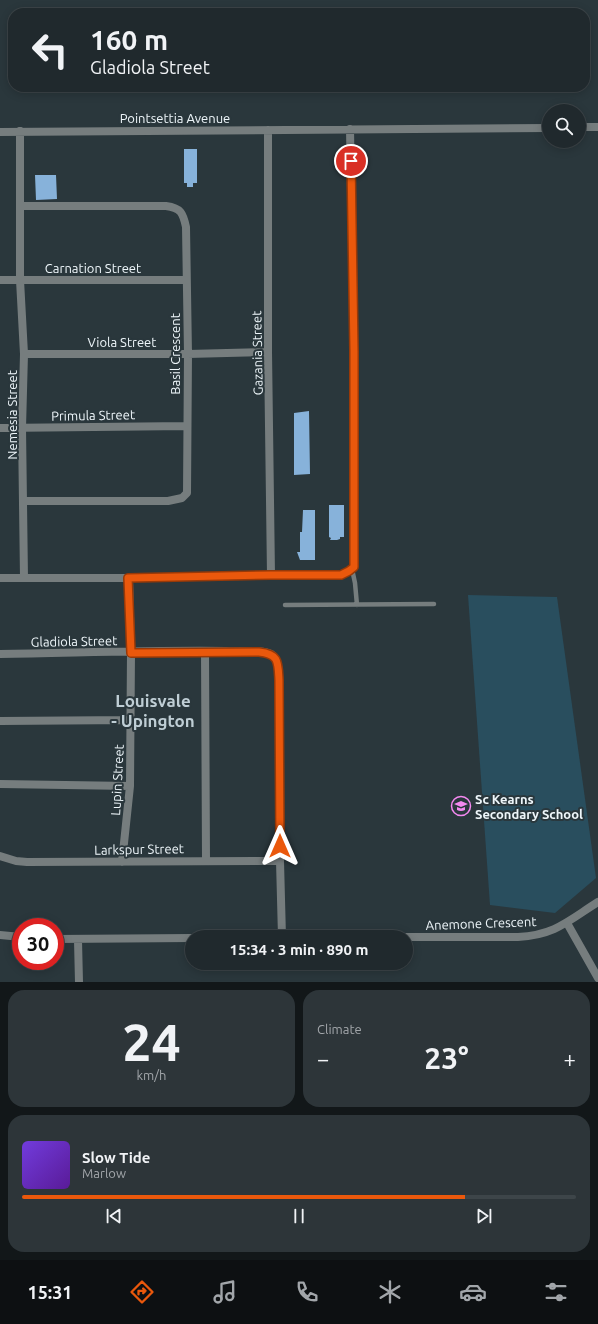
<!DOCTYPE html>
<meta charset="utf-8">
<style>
body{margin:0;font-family:Ubuntu,sans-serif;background:#2d3539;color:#f1f3f6;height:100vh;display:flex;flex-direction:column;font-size:15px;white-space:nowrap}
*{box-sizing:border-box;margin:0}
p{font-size:13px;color:#a2a6aa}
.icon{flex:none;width:22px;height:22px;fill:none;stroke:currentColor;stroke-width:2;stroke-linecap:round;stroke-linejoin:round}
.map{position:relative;height:982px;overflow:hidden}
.panel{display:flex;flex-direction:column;gap:8px;padding:8px;background:#121719;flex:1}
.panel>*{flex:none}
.hud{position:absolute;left:8px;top:8px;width:582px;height:84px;border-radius:16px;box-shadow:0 2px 10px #0003,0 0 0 1px #3d4549;background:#20292d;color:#f1f3f6;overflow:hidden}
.fabs{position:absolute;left:542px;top:104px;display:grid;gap:8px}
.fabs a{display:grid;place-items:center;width:44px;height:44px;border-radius:50%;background:#20292d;box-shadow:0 2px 10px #0003,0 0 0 1px #3d4549;font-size:20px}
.speed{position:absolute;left:12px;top:918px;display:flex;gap:8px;font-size:20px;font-weight:700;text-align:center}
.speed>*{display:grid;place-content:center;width:52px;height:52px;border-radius:50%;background:#20292d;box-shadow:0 2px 10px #0003,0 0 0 1px #3d4549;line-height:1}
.speed .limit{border:6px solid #d22;background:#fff;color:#111}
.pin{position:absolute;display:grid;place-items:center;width:34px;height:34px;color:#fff;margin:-17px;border:2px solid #fff;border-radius:50%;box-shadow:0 1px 4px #0007}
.me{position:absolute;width:44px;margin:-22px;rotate:0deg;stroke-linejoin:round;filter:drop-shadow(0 0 3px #0008)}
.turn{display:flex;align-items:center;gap:14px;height:84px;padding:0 16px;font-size:18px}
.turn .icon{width:52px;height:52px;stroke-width:2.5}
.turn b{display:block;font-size:28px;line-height:34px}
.big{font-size:30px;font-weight:700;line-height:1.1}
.panel .tile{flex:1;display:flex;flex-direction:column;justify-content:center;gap:6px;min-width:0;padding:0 14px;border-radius:16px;background:#2d3539}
.panel .dial{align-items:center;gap:0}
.dial b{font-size:52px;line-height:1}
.song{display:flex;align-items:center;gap:12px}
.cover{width:48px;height:48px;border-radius:6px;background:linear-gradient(135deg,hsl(260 70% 55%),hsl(270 70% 35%))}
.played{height:4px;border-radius:2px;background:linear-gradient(90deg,#ea580c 80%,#3d4549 80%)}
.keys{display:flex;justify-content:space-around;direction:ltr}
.heat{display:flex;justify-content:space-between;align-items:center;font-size:22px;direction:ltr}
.panel .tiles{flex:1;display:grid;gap:8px;grid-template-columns:1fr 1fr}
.tile:last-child{grid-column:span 2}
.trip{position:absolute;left:185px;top:930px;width:228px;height:40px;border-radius:20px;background:#20292d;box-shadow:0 2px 10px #0003,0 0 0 1px #3d4549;font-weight:700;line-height:40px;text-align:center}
.tabs{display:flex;height:64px;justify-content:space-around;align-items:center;background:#0d1012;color:#a2a6aa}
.tabs .icon{width:28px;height:28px}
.tabs .selected{color:#ea580c}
.tabs b{font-size:18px;color:#f1f3f6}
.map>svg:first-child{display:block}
.green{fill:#294e5e}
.building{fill:#87b2da}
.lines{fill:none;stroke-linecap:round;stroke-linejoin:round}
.service{stroke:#767d7e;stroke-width:4.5}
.minor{stroke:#767d7e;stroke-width:8}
.route-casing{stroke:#983908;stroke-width:10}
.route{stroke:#ea580c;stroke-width:7}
.labels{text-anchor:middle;stroke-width:4;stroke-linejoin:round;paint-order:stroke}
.street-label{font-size:13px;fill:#eef6fa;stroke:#2a373c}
.poi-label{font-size:13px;font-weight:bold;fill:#eef6fa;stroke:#2a373c;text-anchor:start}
.district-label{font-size:17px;font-weight:bold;fill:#bfced5;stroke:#2a373c}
</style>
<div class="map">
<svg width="598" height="982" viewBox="0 0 598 982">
<rect width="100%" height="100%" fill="#2a373c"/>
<path class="green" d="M468,595L557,597L596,878L555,913L490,905Z"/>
<path class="building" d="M184,149H197V183H193V187H187V183H184Z
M35,175H56L57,199L36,200Z
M309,411L310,474L294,475V413Z
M329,505H344V537H340V539L337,540H330L331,538L329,537Z
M303,510H315V560H300L297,552H300V532H302Z"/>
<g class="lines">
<path class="service" d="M352,569L355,583L357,605
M285,605L434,604"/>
<path class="minor" d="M579,127H598
M268,130V352L271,575
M20,131V280L24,354L22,428L24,578
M0,132L549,128
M20,206H166C181,208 183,213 186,227L188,354L187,493L182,498L168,501H24
M0,280H186
M24,354H188L268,352
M0,428L187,426
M0,578H129L271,575H341L349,571L354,567V351L350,129
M205,651L206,860
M0,654C75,653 151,650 226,651C237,652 263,649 271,654C279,659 279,672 279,680L280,861L282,937
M0,721L131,720
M0,784L130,786
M0,856L16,861L27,862L280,861
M122,862L130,786L131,653L129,578
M567,923L598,978
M0,935L21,937
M406,937H518C555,935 568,921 598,902
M55,939L192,938
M78,940L79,982"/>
</g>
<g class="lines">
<defs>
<path id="route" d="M280,846L279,680C278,662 279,654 259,652L131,653L128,578L271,575H341L349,571L354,567V351L351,161"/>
</defs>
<use href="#route" class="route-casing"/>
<use href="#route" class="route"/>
</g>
<defs>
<symbol id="school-ring" viewBox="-11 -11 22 22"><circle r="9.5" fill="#2a373c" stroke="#f489f0" stroke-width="1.5"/><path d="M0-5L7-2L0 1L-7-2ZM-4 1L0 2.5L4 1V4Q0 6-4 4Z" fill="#f489f0"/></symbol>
</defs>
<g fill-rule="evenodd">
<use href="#school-ring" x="450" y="795" width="22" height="22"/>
</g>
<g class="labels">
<g class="street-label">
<text x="175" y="123">Pointsettia Avenue</text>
<text x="93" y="273">Carnation Street</text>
<text x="122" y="347">Viola Street</text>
<text transform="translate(257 353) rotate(-91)" y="5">Gazania Street</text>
<text transform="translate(175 354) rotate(-90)" y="5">Basil Crescent</text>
<text transform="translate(12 415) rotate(-90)" y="5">Nemesia Street</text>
<text transform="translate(93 415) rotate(-1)" y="5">Primula Street</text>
<text transform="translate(74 641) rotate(-1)" y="5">Gladiola Street</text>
<text transform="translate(117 780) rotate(-87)" y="5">Lupin Street</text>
<text transform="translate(139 849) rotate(-1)" y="5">Larkspur Street</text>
<text transform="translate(481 923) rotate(-2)" y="5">Anemone Crescent</text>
</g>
<g class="poi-label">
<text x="475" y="804">Sc Kearns<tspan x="475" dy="15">Secondary School</tspan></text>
</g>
<g class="district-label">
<text x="153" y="707">Louisvale<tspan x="153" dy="20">- Upington</tspan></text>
</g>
</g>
</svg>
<div class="fabs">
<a><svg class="icon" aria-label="search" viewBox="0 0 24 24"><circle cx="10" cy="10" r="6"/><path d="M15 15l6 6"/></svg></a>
</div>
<div class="speed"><div class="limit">30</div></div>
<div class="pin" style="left:351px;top:161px;background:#d93025"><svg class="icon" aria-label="arrive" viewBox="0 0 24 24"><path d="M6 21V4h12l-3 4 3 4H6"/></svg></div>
<svg class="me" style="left:280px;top:846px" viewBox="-20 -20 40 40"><path d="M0-17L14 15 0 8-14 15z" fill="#ea580c" stroke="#fff" stroke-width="4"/></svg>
<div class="trip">15:34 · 3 min · 890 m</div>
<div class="hud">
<div class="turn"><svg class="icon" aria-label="left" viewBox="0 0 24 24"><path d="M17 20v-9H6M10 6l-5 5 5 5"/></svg><div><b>160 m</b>Gladiola Street</div></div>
</div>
</div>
<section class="panel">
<div class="tiles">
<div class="tile dial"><b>24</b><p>km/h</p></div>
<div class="tile"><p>Climate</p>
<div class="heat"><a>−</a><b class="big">23°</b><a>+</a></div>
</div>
<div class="tile">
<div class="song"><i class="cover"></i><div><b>Slow Tide</b><p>Marlow</p></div></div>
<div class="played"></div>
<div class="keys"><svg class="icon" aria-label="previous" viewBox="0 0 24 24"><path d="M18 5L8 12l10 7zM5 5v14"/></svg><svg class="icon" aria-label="pause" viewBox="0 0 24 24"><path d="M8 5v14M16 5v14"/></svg><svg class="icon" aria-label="next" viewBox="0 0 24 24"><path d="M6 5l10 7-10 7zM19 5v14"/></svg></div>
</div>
</div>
</section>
<nav class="tabs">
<b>15:31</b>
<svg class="icon selected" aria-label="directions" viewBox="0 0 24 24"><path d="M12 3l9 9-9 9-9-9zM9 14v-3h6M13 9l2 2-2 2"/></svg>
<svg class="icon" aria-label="music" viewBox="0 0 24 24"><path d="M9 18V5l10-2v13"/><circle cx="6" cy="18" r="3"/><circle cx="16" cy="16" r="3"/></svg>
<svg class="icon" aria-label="phone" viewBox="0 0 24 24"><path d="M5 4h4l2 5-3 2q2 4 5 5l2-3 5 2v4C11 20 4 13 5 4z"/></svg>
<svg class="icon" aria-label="climate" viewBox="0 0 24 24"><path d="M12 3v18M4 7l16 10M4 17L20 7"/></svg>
<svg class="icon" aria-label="car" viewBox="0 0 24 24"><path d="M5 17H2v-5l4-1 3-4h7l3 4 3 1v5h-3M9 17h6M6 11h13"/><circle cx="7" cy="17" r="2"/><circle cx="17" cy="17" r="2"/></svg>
<svg class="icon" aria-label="filters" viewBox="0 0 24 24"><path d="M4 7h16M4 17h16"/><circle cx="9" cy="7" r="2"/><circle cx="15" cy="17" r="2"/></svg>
</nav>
